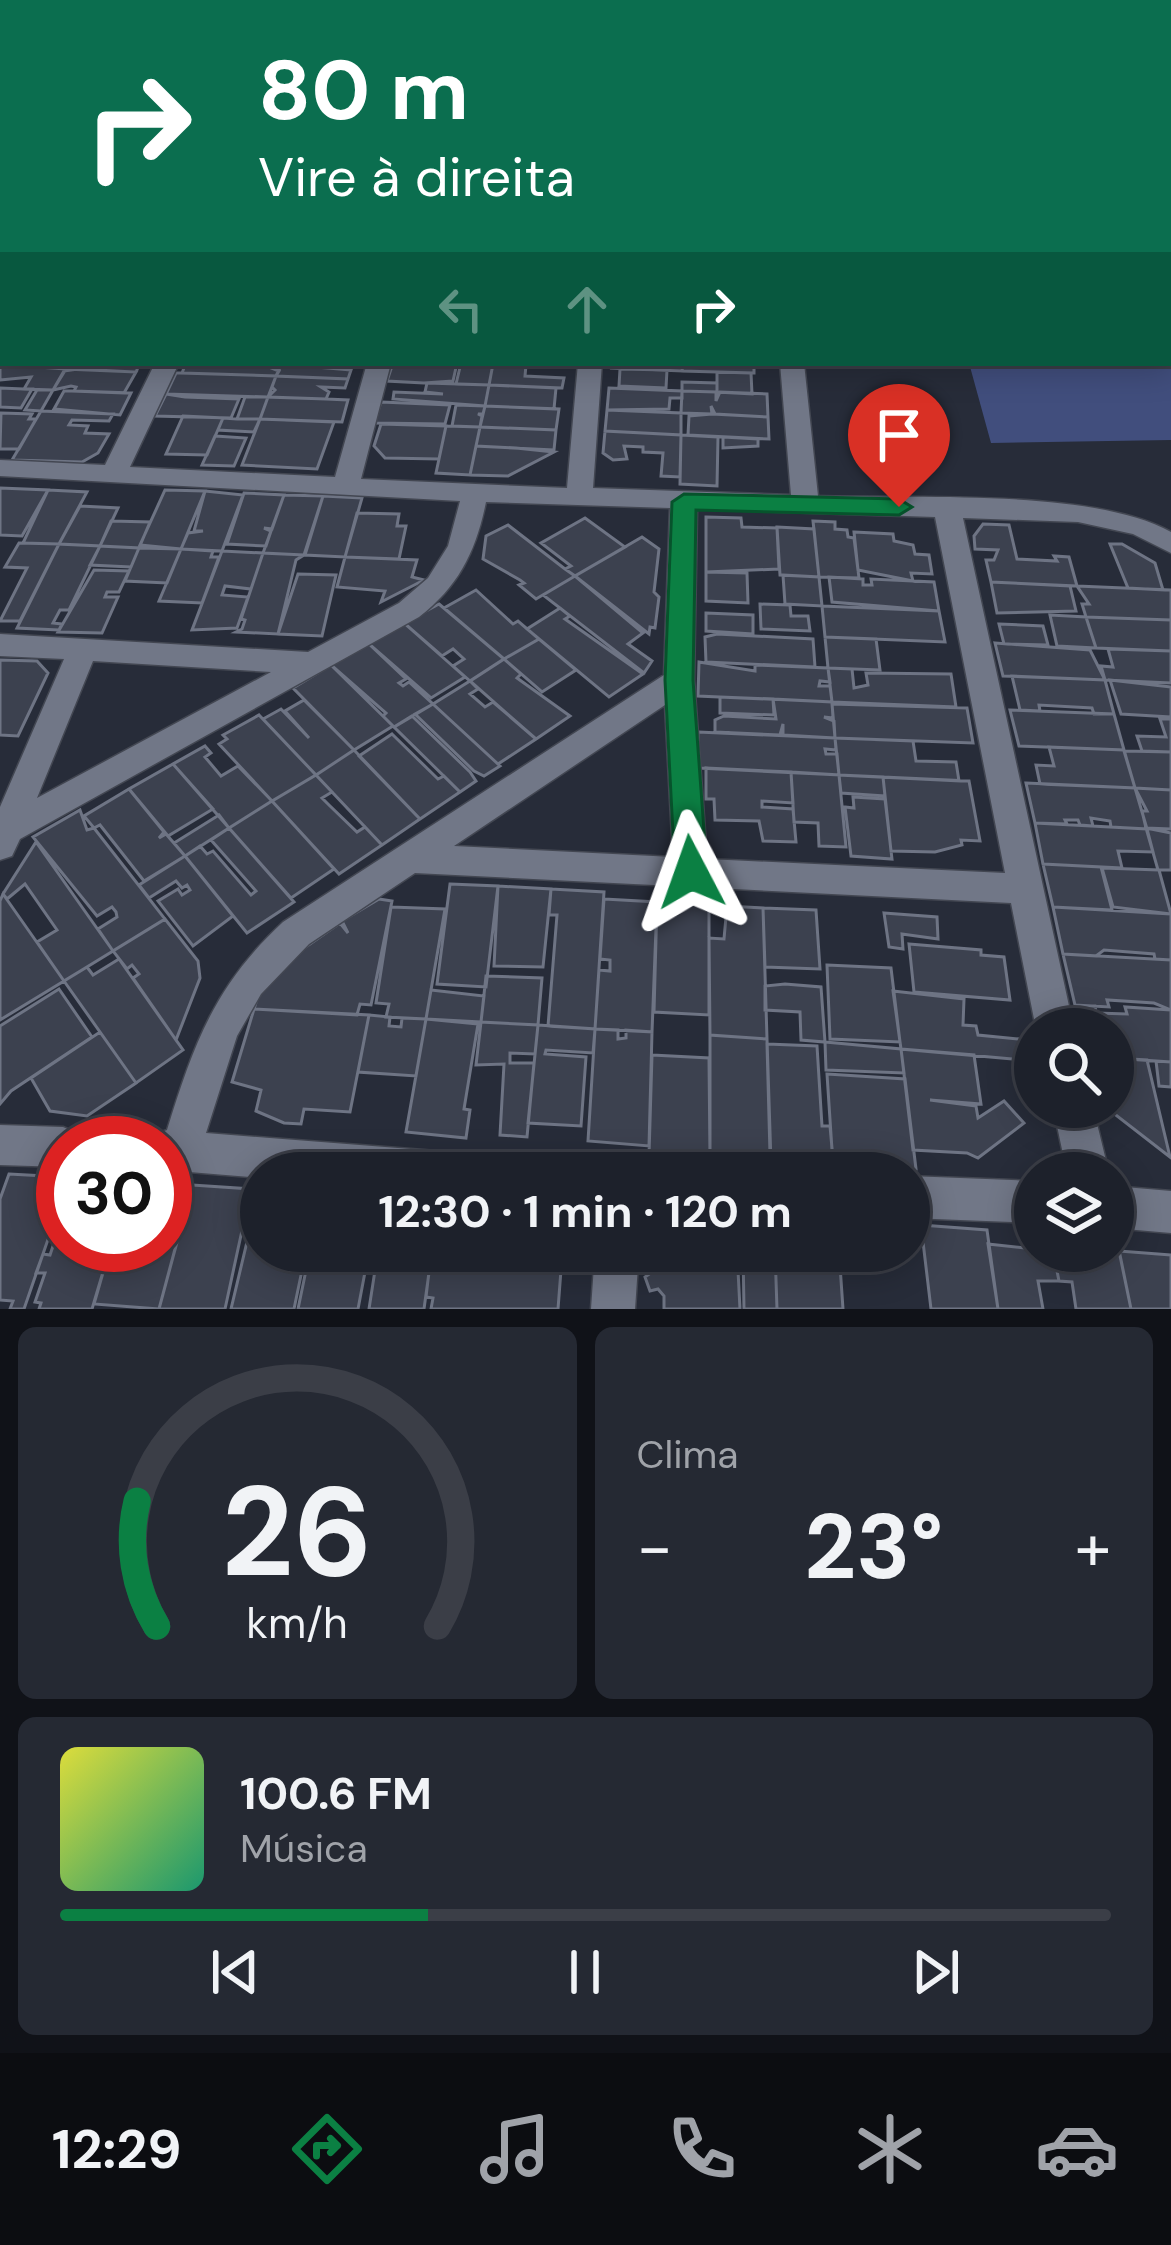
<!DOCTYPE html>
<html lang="pt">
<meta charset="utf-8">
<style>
body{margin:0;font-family:"DM Sans",sans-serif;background:#252933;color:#f1f3f6;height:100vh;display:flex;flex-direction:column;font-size:45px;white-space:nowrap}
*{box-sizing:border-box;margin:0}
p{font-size:39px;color:#a0a3a9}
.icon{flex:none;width:66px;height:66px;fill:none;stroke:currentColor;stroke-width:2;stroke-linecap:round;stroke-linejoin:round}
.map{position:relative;height:1309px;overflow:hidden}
.panel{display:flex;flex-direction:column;gap:18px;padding:18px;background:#101218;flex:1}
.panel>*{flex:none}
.top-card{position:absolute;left:0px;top:0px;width:1173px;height:366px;box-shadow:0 6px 30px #0003,0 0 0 3px #3b3e47;background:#0b6e4f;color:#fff;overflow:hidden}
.buttons{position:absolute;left:1014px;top:1008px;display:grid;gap:24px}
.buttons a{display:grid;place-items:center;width:120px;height:120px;border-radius:50%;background:#1d212b;box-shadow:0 6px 30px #0003,0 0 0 3px #3b3e47;font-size:60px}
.speed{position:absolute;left:36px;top:1116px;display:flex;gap:24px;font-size:60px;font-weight:700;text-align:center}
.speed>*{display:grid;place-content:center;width:156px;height:156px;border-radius:50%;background:#1d212b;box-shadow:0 6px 30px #0003,0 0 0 3px #3b3e47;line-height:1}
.speed .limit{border:18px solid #d22;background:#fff;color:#111}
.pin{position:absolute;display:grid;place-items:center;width:102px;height:102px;color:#fff;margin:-123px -51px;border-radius:50% 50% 50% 0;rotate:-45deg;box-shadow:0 0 12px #0007}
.pin .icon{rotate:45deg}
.me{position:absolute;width:132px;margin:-66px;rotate:356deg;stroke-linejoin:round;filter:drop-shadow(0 0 9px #0008)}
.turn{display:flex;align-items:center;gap:42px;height:252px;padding:0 60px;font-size:54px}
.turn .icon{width:156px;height:156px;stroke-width:2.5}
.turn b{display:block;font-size:84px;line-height:102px}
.lanes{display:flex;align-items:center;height:114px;padding:0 60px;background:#0003;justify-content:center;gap:60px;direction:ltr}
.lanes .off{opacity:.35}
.big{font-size:90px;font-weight:700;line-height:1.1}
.panel .widget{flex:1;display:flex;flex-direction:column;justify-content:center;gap:18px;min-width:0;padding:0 42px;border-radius:18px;background:#252933}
.panel .dial{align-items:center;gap:0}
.dial svg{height:312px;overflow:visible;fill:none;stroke:#3b3e47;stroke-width:7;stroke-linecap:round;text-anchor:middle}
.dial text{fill:#f1f3f6;stroke:none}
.song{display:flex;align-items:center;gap:36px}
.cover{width:144px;height:144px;border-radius:18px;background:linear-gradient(135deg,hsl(60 70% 55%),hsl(160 70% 35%))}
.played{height:12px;border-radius:6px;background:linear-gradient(90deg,#0b8043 35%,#3b3e47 35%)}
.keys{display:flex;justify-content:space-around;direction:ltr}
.heat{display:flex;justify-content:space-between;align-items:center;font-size:66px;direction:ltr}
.panel .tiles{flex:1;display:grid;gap:18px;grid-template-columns:1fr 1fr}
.widget:last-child{grid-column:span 2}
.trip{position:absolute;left:240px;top:1152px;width:690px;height:120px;border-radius:60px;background:#1d212b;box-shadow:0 6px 30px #0003,0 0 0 3px #3b3e47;font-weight:700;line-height:120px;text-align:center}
.tabs{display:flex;height:192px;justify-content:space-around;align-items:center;background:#0c0d11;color:#a0a3a9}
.tabs .icon{width:84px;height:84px}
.tabs .active{color:#0b8043}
.tabs b{font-size:54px;color:#f1f3f6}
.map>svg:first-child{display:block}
.green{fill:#414e7d}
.building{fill:#3c414f;stroke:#6e7484;stroke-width:3}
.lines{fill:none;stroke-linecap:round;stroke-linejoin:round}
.minor-casing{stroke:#434752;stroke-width:3}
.tertiary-casing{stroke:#434752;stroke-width:3}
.trunk-casing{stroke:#434752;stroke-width:3}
.minor{fill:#717787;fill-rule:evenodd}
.tertiary{fill:#717787;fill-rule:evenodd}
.trunk{fill:#e09064;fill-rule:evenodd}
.route{fill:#0b8043;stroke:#07532c;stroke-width:3}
</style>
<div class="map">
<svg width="1171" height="1309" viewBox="0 0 1171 1309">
<rect width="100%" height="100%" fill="#272c39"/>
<path class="green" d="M1171,207V440L991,443L969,363H1170Z"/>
<path class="building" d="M69,363H140L136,372L66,369Z
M186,363L215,364L282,363L280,368L269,367L279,371L276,376L182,373Z
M282,363H316L317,367L351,370L348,379L276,376Z
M393,363H457L453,381L424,383L387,381Z
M461,363L493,364L489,385L456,384Z
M609,363H683L682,371L611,368Z
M683,363H754V373L682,371Z
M493,364L526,365L525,376L564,378L562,388L489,385Z
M0,366L38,367L66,369L53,390L24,389L31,377L0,380Z
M78,369L136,372L124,393L74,391L76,387L71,386L53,390L64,371Z
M620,369L667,370L666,388L619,386Z
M717,372L751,373L752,394L717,392Z
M176,373H182L276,376L268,397L166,394Z
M276,376L348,379L345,388L321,387L329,392L326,399L268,397L275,390L272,387Z
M682,382L717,383V392L682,391Z
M427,383L489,385L485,406L393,399L394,392L443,394L425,392Z
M489,385L556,388L554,409L485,406Z
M0,388L24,389H32L21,408L0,407Z
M609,388L682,391V398H670L669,409L607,410Z
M37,390H53L41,411L25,410Z
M64,391H74L131,393L120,415L54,409Z
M682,391L716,392V401L720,392L767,394L768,417L715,414L711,406L712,414L681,413Z
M166,394L185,397L239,399L231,418L155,416Z
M245,397H268L260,419H237Z
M268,397L326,399L348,400L342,422L260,419Z
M381,402L450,405L445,424L374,423Z
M456,405L485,406L483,414H478L482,416L480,427L452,426Z
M485,406L559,409L556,430L480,427Z
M607,410L681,413V435L605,431Z
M41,411L113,414L109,421L72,420L69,425L88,426L85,433L109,434L98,453L82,462L12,460Z
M1,413L32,414L29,419H36L19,449H0Z
M712,414L768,417L769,439L688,435L689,416Z
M183,416L223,418L207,455L166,454Z
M223,418L237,419H260L254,432L218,430Z
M260,419L334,422L317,469L242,465Z
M381,424L446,426L439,459L385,458L374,446Z
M446,426L480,427L470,475L436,473Z
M480,427L556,430L554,450L476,446Z
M605,431L681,435L680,477L661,476L663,453L643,452V447L624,446L627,459L613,460L603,453Z
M681,435L718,437L717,486L680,484Z
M215,436L246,438L234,466L202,465Z
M723,437L758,439V446L723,448Z
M476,446L516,448L554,452L508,476L470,475Z
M0,488L48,490L22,536L0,535Z
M48,490L87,492L59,544L23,543Z
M165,490L205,491L181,549L140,545Z
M205,491L243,495L222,551L181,549L188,533L203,531H194Z
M244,493L284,495L272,529L264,528L271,531L266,546L227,544Z
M284,495L323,496L304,555L263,553Z
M323,496L362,498L345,557L305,555Z
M80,506L118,508L100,546L59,544Z
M357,513L399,514L397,526H406L399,559L345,557Z
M706,517L741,518L742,527L777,528L779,569L706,572Z
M585,518L625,547L575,576L565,569L571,566L541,543Z
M111,521L150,522L139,548L100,546Z
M813,521L835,522V529L847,530L848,537L854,538L859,578L819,577Z
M983,524L1009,525L1017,559L1057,561L1054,556L1069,557L1077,586L991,582L986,560H994L998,550L975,549L974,536Z
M508,525L565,569L575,576L536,599L519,585L524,583L520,580L483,559L486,536Z
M777,527L814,529L819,577L780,575Z
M854,532L893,534L894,541L913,545L915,554L929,555L932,574L911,573L913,581L858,570Z
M642,537L659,549L654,592L659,597L655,628L650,627L649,634L575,576Z
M19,543L59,544L20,621H0L27,568L5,567Z
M59,544L100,546L69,610H60L53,623L62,624L59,630L17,628Z
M1110,544H1122L1155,563L1163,590L1128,588Z
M100,546L139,548L131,567L90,565Z
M139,548L181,549L167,583L125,581Z
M181,549L213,551L211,557H219L202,603L159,601Z
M222,551L263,553L251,589L225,586L222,595L248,597L237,628L192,630Z
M263,553L304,555L296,560L278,634L236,632L242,629L245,620L241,619Z
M345,557L417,560L412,577L424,580L381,602L385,591L337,587Z
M94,570L129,571L119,592H107L105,597H118L102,633L58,632Z
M706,572L747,573L748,603L706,601Z
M298,574L336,575L322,636L278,634Z
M783,575L819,577L822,606L785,604Z
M575,576L643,633L628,644L652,661L644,673L543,595Z
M829,577L863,579V585H872L871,579L934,582L939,611L832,602Z
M991,582L1070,586L1076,611L997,613Z
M1077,586L1171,590V620L1086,617L1082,604H1089Z
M476,590L513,624L518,621L539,639L504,659L444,608Z
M439,604L504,659L470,681L453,666L464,659L453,649L442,656L404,623Z
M760,604L790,605L791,616H808L810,631L761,629Z
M822,606L939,611L945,642L825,637Z
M560,608L570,616L565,619L643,674L609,697L527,629Z
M706,613L753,615V634L706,631Z
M1050,615L1086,617L1096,648L1057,646Z
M1086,617L1171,620V651L1096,648Z
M404,623L465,677L431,698L369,644Z
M999,624L1043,626L1048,645L1004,644Z
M717,634L813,639L815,667L706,662L705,637Z
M825,637L876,639L880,670L828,668Z
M539,639L576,670L542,692L504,659Z
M995,643L1090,650L1105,680L1003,676Z
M369,644L406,679L399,683L403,686L409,682L433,704L394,727L383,716L386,713L331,665Z
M1108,649L1171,651V683L1105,680L1101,666L1113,667Z
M504,659L521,674L517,678L570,716L536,739L470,681Z
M0,660L37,661L48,673L18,736L0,735Z
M699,662L755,671V665L828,668L830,682L820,681L819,686H830L832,702L698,696Z
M331,665L393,726L354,750L293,688Z
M828,668L852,669L854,688L868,685L866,673L951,674L956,707L832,702Z
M1012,676L1105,680L1114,714H1094L1092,708L1039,705L1040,711L1020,710Z
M1110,680L1171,687V717L1121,714Z
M470,681L478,689L470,694L485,707L493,702L536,739L498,764L433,704Z
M720,697L773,699L774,715L720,713Z
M773,699L832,702L833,718L824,717L834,721L835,738L783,735V724L780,735L715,732V720L724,716L776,719Z
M304,700L354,750L316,775L263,719L281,709L309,738L285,711Z
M433,704L498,764L500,766L484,776L474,771L415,714Z
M832,704L967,708L973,743L835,738Z
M1010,710L1114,714L1124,750L1019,746Z
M259,715L316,775L272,801L219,744L227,739L223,735Z
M412,716L470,772L476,781L460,792L394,727Z
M1160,719H1171V752L1142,751L1137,736L1166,737Z
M698,732L835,738L836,750L825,749L826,754H837L839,775L699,768Z
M392,734L438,779L444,776L460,792L420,819L359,756Z
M835,738L913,741L916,761L956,762L959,781L839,775Z
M205,746L211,753L205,757L221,776L238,766L272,801L229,828L173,764Z
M1049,747L1124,750L1135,788L1040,784L1036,765L1054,766Z
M354,750L420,819L382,845L316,775Z
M1124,751L1171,752V790L1135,788Z
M173,764L213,809L168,836L129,789Z
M706,768L791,772L793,803L762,801V807L793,809L796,842L763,841L759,821L715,820L714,799H706Z
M791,772L839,775L846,847L819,846L818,823L794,822Z
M316,775L332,792L322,798L330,806L357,832L365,827L382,845L339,874L272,801Z
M839,775L883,777L885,796L841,793Z
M883,777L969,781L980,841L961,840L962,845L935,852L891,851Z
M1026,783L1135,788L1147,829L1111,827L1110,821L1091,818L1093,826L1080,825L1078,820H1065L1067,824L1035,823Z
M1135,788L1171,790V829L1146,828L1142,811H1147Z
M129,789L164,832L159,838L166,834L185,856L144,881L100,825L94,828L84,816Z
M853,797L885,799L892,859L851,856L845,807L854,808Z
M272,801L334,869L291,898L229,828Z
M80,810L87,830L94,828L165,919L113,951L98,929L117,917L116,912L112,907L97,916L33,837Z
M219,815L229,828L185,856L174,843Z
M1035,823L1147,829L1153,852L1118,851L1122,868L1043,864Z
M229,828L294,902L247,933L185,856L200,846L207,854L213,851L251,895L256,891L211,840Z
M1146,828L1171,833V870H1158Z
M36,842L113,951L64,981L37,942L57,930L25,884L7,899L3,894Z
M185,856L233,916L193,946L158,901L178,889L182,895L190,890L187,885L182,888L176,881L149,898L139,885Z
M1043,864L1101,867L1112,910L1053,907Z
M1102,868L1159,870L1171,914L1113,907Z
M450,884L498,886L486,987L437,984Z
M498,886L551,889L543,967L494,966Z
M551,889L604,892L595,1029L548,1026L557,915H549Z
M3,894L64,981L0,1020V901Z
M379,899L392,901L371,1005L360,1004L357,1015L254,1009L264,976L340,923L348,933L342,921Z
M604,899L657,902L652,1032L595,1029L599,970L610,971V960L600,959Z
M657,902L709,904V1015L654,1012Z
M727,906L763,908L767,1039L710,1035L709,938L724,939Z
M391,907L445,909L426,1019L386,1017L389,1004L376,1003Z
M1053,907L1171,914V960L1155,959L1154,954L1104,950L1096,956L1063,954Z
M763,908L816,910L820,969L765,967Z
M884,913L937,917L938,939L902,934L903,949L889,947Z
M165,919L198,961L200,978L176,1040L133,978L139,974L132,965L127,969L113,951Z
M909,944L981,950V955L1004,957L1010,1000L914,992Z
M1063,954L1171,960V1010L1154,1003L1107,1000L1109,1007L1075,1005Z
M119,959L183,1050L136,1083L64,981L87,967L93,975Z
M827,965L891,968L900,1042L830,1039Z
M486,976L542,978L538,1025L481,1022Z
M785,984L821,987L825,1042L801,1040L800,1012L765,1010V986Z
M59,989L92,1037L11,1091L0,1104V1026Z
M431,990L484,996L481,1022L426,1019Z
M893,991L964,999L963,1025L976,1026L978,1035L1019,1039L1023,1060L901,1049Z
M1085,1006H1095L1096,1013L1127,1014L1125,1007L1171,1010V1062L1113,1058V1029H1091Z
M254,1009L369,1015L350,1112L304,1109L301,1124L284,1123L256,1111L261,1090L232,1082Z
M369,1015L390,1017L389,1026L401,1027L402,1018L426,1019L416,1076L358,1072Z
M426,1019L478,1024L464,1109L470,1110L466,1138L406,1132Z
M481,1022L538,1025L535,1054L510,1053V1063H534L527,1137L500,1135L504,1064L476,1065Z
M538,1025L595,1029L593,1053L546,1050L545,1054L586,1057L581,1126L528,1123Z
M595,1029L618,1030V1039L626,1038V1030L652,1032L649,1146L588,1141Z
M100,1032L136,1083L87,1116L50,1111L31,1078Z
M710,1035L767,1039L771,1163L710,1159Z
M825,1042L901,1049L904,1073L826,1070Z
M767,1044L817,1046L822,1126H830L833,1159L770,1154Z
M901,1049L974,1055L981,1104L930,1100L976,1106L978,1118L1004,1101L1024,1123L978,1158L967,1153L913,1150Z
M652,1055L709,1058L710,1159L649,1155Z
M1113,1058L1147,1060L1170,1157L1108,1109L1113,1107Z
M1156,1061L1171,1062V1087L1159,1086Z
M827,1074L905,1079L916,1169L833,1165Z
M9,1174L63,1177V1196L24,1309H10L13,1301L0,1300V1199Z
M192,1185L251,1189L225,1309H159Z
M165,1192L190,1194L159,1309L94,1304L111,1245H165Z
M63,1196V1245H111L92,1309H39L41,1303L35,1302L45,1273H36L43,1254L50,1255L62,1219L55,1218Z
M249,1200L261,1201V1251H306L294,1309H231L251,1225L244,1224Z
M921,1225L987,1230L998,1309H931Z
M988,1244L1053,1251L1059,1281H1038L1043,1309H998Z
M1113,1245H1118L1131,1309H1076L1072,1282L1059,1281L1053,1251H1113Z
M310,1251H369L358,1309H298Z
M378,1251H432L424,1309H369Z
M432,1251H478L476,1266L430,1263Z
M682,1251H737L740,1309H664V1296L658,1289L650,1291L645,1277Z
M743,1251H775L777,1309H744Z
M775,1251H839L843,1309H777Z
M1119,1251L1171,1255V1309H1131Z
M430,1263L561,1270L558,1309H431L433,1298L426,1297Z"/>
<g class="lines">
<defs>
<path id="minor" d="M137,0H156L158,3H139Z
M216,0H236L214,3Z
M1106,0H1122L1123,3H1107Z
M1170,157H1171V169H1170Z
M0,269H3V283H0Z
M155,363H179L130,467L335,477L367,363H391L361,479L567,488L578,363H602L593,488L791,495L780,363H804L818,496C911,499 1092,488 1171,532V553L1133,534L1078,522L963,518L1074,1029H1036L1011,903L415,873L309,944L261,994L237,1036L206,1133L462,1153L477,1159L483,1173H261V1178L165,1170V1143H148L151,1136L167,1130C194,1043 215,985 283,922L664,675L670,508L486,502C476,551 459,586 419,617L20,839L12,856L0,860V807L64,659L0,656V634L308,652L399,603L428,578L448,546L460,501L0,476V460L105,465ZM697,509L935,517L1005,873L707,859L694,680ZM93,661L271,672L37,798ZM665,705L673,857L454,846Z
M1053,1107H1093L1109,1173H1067Z
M0,1125L63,1127L77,1133L82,1143H63V1167L0,1165Z
M909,1176L1035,1181V1223L909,1218Z
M1113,1186L1171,1191V1233L1113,1228Z
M595,1251H639L635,1309H591Z"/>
<path id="tertiary" d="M1170,22H1171V32H1170Z
M1170,65H1171V75H1170Z
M3,305V322L0,323V306Z"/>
<path id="trunk" d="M53,0H73L51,3Z
M3,41V54L0,55V42Z"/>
</defs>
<use href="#minor" class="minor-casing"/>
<use href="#tertiary" class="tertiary-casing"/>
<use href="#trunk" class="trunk-casing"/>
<use href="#minor" class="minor"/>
<use href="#tertiary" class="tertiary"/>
<use href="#trunk" class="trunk"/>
</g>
<path class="route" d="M684,494L899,499L912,507L899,515L696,510L693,680L707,872L702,881L691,885L680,881L675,872L665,680L672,502Z"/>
</svg>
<div class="buttons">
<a><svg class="icon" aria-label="search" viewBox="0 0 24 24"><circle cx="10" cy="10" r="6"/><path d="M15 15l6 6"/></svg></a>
<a><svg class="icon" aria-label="layers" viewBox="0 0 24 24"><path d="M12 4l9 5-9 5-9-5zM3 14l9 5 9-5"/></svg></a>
</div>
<div class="speed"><div class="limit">30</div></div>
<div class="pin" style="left:899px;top:507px;background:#d93025"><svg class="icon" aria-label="arrive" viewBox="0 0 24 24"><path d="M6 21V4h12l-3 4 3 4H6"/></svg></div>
<svg class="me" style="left:691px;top:872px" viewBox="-20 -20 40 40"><path d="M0-17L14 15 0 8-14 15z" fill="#0b8043" stroke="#fff" stroke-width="4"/></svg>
<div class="trip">12:30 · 1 min · 120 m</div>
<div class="top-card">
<div class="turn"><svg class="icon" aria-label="right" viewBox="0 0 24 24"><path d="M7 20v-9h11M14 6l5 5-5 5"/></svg><div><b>80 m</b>Vire à direita</div></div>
<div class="lanes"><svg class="icon off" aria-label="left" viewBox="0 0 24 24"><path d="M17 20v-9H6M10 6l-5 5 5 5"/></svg><svg class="icon off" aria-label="ahead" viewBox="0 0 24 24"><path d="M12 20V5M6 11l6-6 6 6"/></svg><svg class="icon" aria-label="right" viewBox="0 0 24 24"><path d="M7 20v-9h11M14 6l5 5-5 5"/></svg></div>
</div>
</div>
<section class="panel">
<div class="tiles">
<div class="widget dial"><svg viewBox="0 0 100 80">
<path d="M14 69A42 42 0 1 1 86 69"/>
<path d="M14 69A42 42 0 0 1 9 37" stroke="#0b8043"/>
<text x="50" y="56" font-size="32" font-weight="700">26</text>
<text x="50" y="72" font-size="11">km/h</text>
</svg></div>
<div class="widget"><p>Clima</p>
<div class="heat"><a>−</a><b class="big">23°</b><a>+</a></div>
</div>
<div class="widget">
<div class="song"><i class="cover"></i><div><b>100.6 FM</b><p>Música</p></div></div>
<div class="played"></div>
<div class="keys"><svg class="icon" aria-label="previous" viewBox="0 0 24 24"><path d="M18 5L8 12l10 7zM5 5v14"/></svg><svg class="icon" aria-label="pause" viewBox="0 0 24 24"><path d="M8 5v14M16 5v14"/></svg><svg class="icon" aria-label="next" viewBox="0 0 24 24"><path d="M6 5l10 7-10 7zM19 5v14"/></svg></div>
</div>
</div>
</section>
<nav class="tabs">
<b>12:29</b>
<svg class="icon active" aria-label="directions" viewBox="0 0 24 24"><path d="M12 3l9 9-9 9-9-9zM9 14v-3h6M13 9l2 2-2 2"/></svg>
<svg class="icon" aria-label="music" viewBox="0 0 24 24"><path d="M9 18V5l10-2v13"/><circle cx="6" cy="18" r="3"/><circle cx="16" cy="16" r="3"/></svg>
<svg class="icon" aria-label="phone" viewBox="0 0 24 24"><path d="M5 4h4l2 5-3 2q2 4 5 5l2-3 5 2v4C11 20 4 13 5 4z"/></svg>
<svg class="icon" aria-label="climate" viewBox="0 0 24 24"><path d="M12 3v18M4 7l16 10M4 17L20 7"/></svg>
<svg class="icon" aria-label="car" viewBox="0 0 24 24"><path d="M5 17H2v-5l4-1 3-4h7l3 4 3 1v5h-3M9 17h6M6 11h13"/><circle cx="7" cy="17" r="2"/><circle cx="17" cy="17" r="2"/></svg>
</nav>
